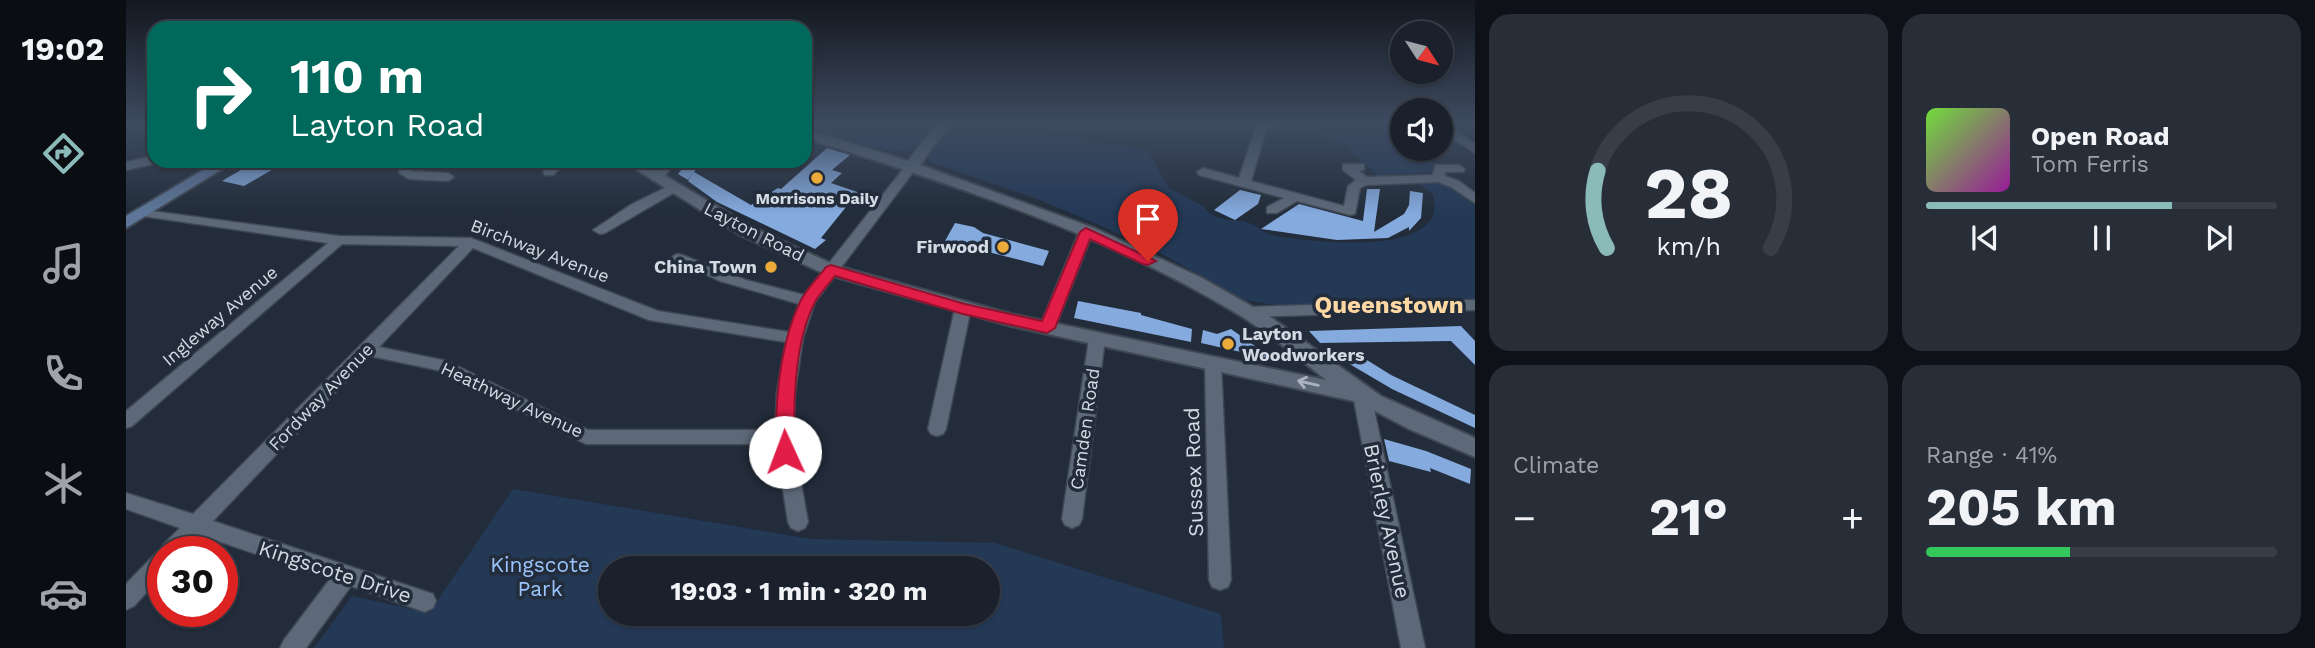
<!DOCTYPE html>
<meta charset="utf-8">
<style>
body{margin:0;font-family:"Work Sans",sans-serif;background:#272e38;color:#f1f3f6;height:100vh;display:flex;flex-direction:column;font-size:26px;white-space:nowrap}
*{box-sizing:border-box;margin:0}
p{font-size:23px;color:#9fa3a9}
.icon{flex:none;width:38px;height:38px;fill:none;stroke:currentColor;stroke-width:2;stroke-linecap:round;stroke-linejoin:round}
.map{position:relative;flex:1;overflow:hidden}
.panel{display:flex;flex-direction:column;gap:14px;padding:14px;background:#0e1218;width:840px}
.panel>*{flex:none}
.banner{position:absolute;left:21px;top:21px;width:665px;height:147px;border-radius:21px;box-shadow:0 2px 5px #0004,0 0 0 2px #383e48;background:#00695c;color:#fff;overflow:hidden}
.needle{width:46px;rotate:126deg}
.fabs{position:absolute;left:1264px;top:21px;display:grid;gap:14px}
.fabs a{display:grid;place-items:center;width:63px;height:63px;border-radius:50%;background:#1a212c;box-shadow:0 2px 5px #0004,0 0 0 2px #383e48;font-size:35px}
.speed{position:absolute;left:21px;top:536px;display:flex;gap:14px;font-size:35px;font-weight:700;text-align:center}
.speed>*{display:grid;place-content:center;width:91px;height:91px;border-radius:50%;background:#1a212c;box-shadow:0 2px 5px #0004,0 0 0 2px #383e48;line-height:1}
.speed .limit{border:10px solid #d22;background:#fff;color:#111}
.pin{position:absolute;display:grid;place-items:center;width:60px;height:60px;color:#fff;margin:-72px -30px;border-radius:50% 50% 50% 0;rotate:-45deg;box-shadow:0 0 7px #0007}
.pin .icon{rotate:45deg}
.me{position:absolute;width:77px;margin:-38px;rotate:358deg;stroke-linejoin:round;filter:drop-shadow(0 0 5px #0008)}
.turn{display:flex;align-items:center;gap:24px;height:147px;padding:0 28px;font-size:32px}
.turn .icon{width:91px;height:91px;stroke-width:2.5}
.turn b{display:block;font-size:49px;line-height:60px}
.big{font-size:52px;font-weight:700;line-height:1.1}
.panel .tile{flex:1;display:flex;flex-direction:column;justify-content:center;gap:10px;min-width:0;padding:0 24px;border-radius:21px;background:#272e38}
.panel .dial{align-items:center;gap:0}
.dial svg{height:182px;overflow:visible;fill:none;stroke:#383e48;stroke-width:7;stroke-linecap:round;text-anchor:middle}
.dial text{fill:#f1f3f6;stroke:none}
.song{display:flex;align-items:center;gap:21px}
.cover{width:84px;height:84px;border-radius:10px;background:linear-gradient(135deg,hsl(100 70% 55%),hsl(300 70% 35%))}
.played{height:7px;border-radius:4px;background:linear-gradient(90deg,#8bbbb9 70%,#383e48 70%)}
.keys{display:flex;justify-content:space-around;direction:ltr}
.heat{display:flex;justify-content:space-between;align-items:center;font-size:38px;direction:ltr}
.charge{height:10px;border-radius:5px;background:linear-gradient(90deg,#34c759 41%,#383e48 0)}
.panel .tiles{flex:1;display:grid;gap:14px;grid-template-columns:repeat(2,1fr)}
.trip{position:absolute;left:472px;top:556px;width:402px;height:70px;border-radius:35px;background:#1a212c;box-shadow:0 2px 5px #0004,0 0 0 2px #383e48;font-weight:700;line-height:70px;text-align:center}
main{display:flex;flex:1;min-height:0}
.menu{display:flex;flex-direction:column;width:126px;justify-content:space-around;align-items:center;background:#0a0d12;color:#9fa3a9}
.menu .icon{width:49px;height:49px}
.menu .current{color:#8bbbb9}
.menu b{font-size:32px;color:#f1f3f6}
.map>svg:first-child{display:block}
.green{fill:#243956;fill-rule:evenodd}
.building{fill:#85aade}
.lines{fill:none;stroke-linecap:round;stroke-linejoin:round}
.minor-casing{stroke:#3f4753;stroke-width:3}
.tertiary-casing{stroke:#3f4753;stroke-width:4}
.secondary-casing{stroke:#3f4753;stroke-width:4}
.minor{fill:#5d6979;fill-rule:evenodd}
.tertiary{fill:#5d6979;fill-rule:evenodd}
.secondary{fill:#5e7799;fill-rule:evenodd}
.oneway{stroke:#aab2be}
.route{fill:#e11d48;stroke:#92132f;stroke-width:2}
.poi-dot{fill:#ebaa39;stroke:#222c3a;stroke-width:2.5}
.labels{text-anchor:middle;stroke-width:7;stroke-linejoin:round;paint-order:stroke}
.far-poi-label{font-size:16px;font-weight:bold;fill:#d3dae3;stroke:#222c3a}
.street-label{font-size:18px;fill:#d3dae3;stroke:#222c3a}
.poi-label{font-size:18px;font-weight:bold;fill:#d3dae3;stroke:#222c3a;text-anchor:end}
.near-street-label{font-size:21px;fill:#d3dae3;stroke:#222c3a}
.near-park-label{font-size:21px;fill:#9bc5fe;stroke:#222c3a}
.district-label{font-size:24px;font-weight:bold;fill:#fdd8a3;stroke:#222c3a}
</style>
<main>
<nav class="menu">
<b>19:02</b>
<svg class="icon current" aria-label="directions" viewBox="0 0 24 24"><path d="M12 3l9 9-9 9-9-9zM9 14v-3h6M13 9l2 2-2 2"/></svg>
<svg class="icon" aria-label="music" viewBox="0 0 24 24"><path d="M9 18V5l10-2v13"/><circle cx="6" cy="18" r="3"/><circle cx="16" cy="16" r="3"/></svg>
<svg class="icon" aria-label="phone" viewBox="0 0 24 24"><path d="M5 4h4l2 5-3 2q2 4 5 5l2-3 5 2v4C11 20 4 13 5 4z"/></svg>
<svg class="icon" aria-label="climate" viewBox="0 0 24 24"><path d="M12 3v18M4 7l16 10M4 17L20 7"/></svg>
<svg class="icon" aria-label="car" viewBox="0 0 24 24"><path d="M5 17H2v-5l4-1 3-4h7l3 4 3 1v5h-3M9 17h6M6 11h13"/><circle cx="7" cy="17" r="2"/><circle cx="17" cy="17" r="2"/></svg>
</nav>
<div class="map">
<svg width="1349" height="648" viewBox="0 0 1349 648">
<rect width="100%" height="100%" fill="#222c3a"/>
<path class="green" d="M679,124H806L788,149C754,155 710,137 679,124Z
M826,124H851L1021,150L1043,188L1077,206C1087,223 1111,218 1126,224C1133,227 1137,233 1145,235C1176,241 1325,261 1307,195L1290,181C1316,181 1329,186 1349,202V300L1189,305H1149L1118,300L1038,255L973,225L906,197L804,162L802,158Z
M1168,124H1256L1276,140V149H1288L1309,164L1308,172L1252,176L1226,152L1222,145L1164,129Z
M387,489L685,539L869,543L1095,614L1098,648H188L226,596L303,613ZM485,569H863V614H485Z"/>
<path class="building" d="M701,148L724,155L706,170L716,173L705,183L737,194L727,203L724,202L695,238L700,240L689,249L591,202L562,181L567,173L562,180L552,174L562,161H577L568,172L625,205L652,188L655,189Z
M130,161H161L118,186L96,181Z
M1241,189H1254L1248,232L1278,214L1283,205L1284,191L1297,193L1295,218L1283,231V227L1262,238L1211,240L1135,229L1173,204L1237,221Z
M1114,190L1135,195L1132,204L1109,220L1088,210Z
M829,223L848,227L857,233L923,251L917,266L819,241Z
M952,301L1015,313V315L1066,329L1065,342L948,318Z
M1335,326L1349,341V365L1325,341L1194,343L1183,331Z
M1105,329L1146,358V359L1075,343L1077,330L1091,334Z
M1225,350L1265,375L1349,415V428L1266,389L1215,359Z
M1258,439L1300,451L1345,469L1344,484L1304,468L1305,472L1263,461Z"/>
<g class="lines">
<defs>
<path id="minor" d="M1131,124H1164L1158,127H1141L1125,181L1218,206L1222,186L1230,180L1217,170V164H1238V170L1233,171L1241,177L1307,175L1309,165H1333L1339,169L1337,172H1319V176L1333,181L1349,193V203L1325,187L1312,182L1240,185L1234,188L1229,214L1224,215L1171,201L1151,213H1141V207L1158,198L1073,175L1071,172L1077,168L1113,178Z
M1314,124H1320L1349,144V153L1314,130Z
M28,156V161L32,163L0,170V162Z
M274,161H286L285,171L322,173L328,177L322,181L283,179L273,173Z
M428,161H441L427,175H419L417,172Z
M538,161H550L535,181H527L525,178Z
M785,163L791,167L689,302L677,338L669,392L667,437L682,522L679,528L672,531L665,528L662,522L650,444H460L311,370L244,356L87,521L307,594L310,601L307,608L299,612L225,586L180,648H154L158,640L204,579L74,535L59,551H37V575L8,606L0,610V584L30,553L35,551L38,544L54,528L0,509V493L67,514L333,246L216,244L6,426L0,428V411L202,243L16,216L9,212L11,209L213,236L345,238L532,311L663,332L673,304L594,281L544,258L551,254L556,255L620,280L678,295L781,164ZM347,248L523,320L660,342L651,392L649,430H462L321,361L253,347Z
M547,184L551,185V191L479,233L474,234L467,230L506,204Z
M960,228L967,232L929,328L927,332H915L913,328L953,232Z
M1349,300V310L1123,317L1115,312L1123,307Z
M837,303L845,308L820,429L817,434L811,436L805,434L802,429L829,308Z
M971,333L979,339L956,519L953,525L946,528L939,525L936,519L963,339Z
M1087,357L1093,359L1095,363L1105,580L1102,587L1094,590L1086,587L1083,580L1079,363L1081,359Z
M1236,388L1242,390L1245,395L1299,648H1275L1227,395L1230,390Z"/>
<path id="tertiary" d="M810,124H824L794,165L968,228L1076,278L1143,316L1255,396L1349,438V457L1283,429L1232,402L885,326L699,274L614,235L497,161H514L626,227L711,266L885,314L1200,380C1172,358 1145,335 1115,316C980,234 829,185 679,138V129L782,161Z"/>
<path id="secondary" d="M92,161H109L0,228V216Z"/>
</defs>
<use href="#minor" class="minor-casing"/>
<use href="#tertiary" class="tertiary-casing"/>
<use href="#secondary" class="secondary-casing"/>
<use href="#minor" class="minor"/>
<use href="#tertiary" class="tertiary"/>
<use href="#secondary" class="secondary"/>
</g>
<defs><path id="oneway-shaft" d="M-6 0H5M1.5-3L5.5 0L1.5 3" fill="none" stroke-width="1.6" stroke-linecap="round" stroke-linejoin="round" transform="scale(1.75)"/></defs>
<use class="oneway" href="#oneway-shaft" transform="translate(1182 383) rotate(-167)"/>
<linearGradient id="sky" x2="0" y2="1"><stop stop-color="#131820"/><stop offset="0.58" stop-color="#3e4b60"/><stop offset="1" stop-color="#3e4b60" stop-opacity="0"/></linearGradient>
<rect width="1349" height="214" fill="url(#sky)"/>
<path class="route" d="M960,228L1030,261L1022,265L1017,264L964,239L929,328L921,333L837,314L709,276C703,284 694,293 689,302C668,342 667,408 669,452L666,457L659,459L653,457L650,452C649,403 653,346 674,302C680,289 692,278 700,267L705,265L839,304L916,321L954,232Z"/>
<g class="poi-dot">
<circle cx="691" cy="178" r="7"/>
<circle cx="877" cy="247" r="7"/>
<circle cx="645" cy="267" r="7"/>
<circle cx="1102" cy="344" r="7"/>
</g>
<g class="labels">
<g class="far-poi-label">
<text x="691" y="204">Morrisons Daily</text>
</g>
<g class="street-label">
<text transform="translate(628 232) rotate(27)" y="6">Layton Road</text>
<text transform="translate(414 251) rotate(21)" y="6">Birchway Avenue</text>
<text transform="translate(94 316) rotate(-40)" y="6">Ingleway Avenue</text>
<text transform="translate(195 397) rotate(-46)" y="6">Fordway Avenue</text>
<text transform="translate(386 400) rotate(25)" y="6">Heathway Avenue</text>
<text transform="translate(959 429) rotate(-82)" y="6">Camden Road</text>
</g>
<g class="poi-label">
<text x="863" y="253">Firwood</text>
<text x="631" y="273">China Town</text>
<text x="1116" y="340" text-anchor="start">Layton<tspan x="1116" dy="21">Woodworkers</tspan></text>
</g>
<g class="near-street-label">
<text transform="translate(1068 472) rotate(-92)" y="7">Sussex Road</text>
<text transform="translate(1261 521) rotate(78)" y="7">Brierley Avenue</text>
<text transform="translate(209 572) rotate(18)" y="7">Kingscote Drive</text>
</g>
<g class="near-park-label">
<text x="414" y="572">Kingscote<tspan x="414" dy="24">Park</tspan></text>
</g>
<g class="district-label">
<text x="1263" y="313">Queenstown</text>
</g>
</g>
</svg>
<div class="fabs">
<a><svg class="needle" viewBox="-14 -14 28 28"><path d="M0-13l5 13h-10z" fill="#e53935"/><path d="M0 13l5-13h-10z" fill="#9fa3a9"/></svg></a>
<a><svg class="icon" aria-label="sound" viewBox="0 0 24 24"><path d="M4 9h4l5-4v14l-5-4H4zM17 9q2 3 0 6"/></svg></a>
</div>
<div class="speed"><div class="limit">30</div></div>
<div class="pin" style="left:1022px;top:261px;background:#d93025"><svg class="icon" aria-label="arrive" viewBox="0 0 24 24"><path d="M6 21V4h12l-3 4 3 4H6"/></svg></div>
<svg class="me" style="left:659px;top:452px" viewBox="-20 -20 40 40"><circle r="19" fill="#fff"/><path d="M0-13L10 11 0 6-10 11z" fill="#e11d48"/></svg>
<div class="trip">19:03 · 1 min · 320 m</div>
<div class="banner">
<div class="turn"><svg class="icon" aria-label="right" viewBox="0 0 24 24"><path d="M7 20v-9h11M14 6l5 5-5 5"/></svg><div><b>110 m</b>Layton Road</div></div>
</div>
</div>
<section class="panel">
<div class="tiles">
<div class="tile dial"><svg viewBox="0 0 100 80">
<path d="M14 69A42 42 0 1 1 86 69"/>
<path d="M14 69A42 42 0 0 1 10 35" stroke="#8bbbb9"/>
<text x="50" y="56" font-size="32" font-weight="700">28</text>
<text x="50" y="72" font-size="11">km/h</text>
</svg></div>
<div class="tile">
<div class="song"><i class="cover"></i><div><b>Open Road</b><p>Tom Ferris</p></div></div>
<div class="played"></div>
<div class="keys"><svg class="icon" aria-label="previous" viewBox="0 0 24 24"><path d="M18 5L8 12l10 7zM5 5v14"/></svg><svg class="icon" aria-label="pause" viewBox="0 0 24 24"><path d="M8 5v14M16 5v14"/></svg><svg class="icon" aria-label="next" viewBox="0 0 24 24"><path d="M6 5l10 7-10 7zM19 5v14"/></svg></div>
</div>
<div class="tile"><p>Climate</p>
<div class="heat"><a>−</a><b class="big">21°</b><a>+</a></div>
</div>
<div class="tile"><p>Range · 41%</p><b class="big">205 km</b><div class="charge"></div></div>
</div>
</section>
</main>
